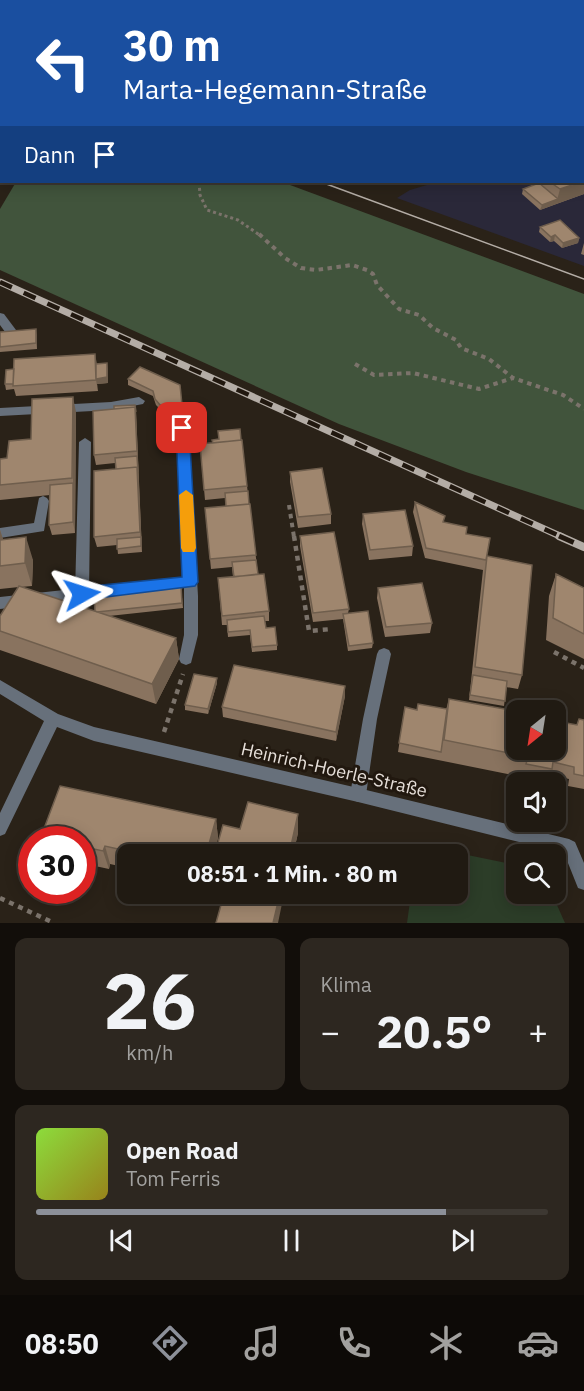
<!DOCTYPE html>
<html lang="de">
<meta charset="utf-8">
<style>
body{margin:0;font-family:"IBM Plex Sans",sans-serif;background:#2d2720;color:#f1f3f6;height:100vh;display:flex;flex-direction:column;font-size:22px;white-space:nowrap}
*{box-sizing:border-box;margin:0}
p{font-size:20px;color:#a2a19f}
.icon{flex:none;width:33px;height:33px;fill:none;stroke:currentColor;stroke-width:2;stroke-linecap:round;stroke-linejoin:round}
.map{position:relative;height:923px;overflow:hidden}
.side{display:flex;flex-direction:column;gap:15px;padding:15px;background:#120e0a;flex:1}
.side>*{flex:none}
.banner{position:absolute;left:0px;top:0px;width:585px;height:183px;box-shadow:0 3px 15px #0003,0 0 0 2px #3d3832;background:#1a4fa0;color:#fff;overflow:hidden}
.needle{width:39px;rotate:210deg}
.fabs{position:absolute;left:506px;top:700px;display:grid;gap:12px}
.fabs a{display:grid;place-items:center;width:60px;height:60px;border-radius:12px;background:#201a12;box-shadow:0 3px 15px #0003,0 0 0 2px #3d3832;font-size:30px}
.speed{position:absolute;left:18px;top:826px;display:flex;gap:12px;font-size:30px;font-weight:700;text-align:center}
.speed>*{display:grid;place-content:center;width:78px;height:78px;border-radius:50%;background:#201a12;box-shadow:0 3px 15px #0003,0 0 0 2px #3d3832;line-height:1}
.speed .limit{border:9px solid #d22;background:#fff;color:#111}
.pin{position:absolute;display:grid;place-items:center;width:51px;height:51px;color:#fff;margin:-26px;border-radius:12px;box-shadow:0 3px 9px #0006}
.me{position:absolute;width:66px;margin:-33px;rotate:84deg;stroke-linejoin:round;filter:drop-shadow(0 0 4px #0008)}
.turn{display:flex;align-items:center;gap:21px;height:126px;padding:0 24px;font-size:27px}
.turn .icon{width:78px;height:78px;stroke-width:2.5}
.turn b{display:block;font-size:42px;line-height:51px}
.then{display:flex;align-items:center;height:57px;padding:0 24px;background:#0003;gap:12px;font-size:22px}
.big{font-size:45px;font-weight:700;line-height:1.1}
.side .widget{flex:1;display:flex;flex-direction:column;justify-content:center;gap:9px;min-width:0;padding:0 21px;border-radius:12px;background:#2d2720}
.side .dial{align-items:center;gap:0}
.dial b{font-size:78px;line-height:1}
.song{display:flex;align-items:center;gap:18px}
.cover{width:72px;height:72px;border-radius:9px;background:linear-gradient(135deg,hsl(90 70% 55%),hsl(50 70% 35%))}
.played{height:6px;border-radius:3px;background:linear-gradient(90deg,#8c9099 80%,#3d3832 80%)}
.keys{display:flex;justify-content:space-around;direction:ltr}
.heat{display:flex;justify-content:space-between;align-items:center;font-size:33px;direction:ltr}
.side .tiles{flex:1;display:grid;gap:15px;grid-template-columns:1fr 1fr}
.widget:last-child{grid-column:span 2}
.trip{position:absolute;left:117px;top:844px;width:351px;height:60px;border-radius:12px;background:#201a12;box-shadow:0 3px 15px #0003,0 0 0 2px #3d3832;font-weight:700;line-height:60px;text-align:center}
.menu{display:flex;height:96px;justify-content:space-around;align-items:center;background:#0d0a07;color:#a2a19f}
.menu .icon{width:42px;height:42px}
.menu .on{color:#8c9099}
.menu b{font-size:27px;color:#f1f3f6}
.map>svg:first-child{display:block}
.commercial{fill:#2a2839}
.green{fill:#2c3d28}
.forest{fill:#41543c}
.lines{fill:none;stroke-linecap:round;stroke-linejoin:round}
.path-far2{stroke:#7b736b;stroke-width:3;stroke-dasharray:3 3;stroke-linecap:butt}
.path-far1{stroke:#7b736b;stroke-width:4;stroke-dasharray:4.5 4.5;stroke-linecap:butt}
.path{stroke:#7b736b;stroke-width:4.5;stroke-dasharray:5 5;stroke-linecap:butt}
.service{fill:#67707b;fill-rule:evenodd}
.minor{fill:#67707b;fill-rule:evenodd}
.tram{stroke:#b4ada6;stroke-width:1.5}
.rail-far1-casing{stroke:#b4ada6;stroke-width:7}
.rail-casing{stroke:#b4ada6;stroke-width:8}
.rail-far1{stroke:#21180f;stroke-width:4.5;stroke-dasharray:13;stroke-linecap:butt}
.rail{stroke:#21180f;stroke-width:5;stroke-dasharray:16;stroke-linecap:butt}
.wall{fill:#89735f}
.shaded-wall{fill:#6f5e4d}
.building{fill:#9f866e;stroke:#6f5e4d;stroke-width:1.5}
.route{fill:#1a73e8;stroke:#114b97;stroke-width:1.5}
.slow{fill:#f59e0b}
.labels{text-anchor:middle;stroke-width:6;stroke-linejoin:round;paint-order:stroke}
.near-street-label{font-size:18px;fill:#e6dfd9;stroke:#21180f}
</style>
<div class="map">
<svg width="584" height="923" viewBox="0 0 584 923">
<rect width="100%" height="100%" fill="#2a2218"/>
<path class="commercial" d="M584,100V266L397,198L410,190L437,182H584Z"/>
<path class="green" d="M419,845L516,865V894H552L565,923H407L411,894H458V855H417Z"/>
<path class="forest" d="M16,182H282L584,294V510L466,472L339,424L0,270V209Z"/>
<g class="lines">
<path class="path-far2" d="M199,182L200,195L207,210L238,220L261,236"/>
<path class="path-far1" d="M259,234L285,258L301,268L316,270L352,265L367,270L373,274L377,285L399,309L419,315L433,328L456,340L461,348L489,359L513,378L563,395L584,409
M355,364L374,375L413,373L479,389L513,378
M289,505L294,537"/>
<path class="path" d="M294,536L309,631L332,629
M554,652L584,668
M164,732L183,674
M0,898L54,923"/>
<path class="service" d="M0,313L4,314L16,330L17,333L16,336H8L0,325Z
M139,397L145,401L143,404L111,410L0,416V408L111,402Z
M85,438L91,442L89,594L87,598L82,600L77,598L75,594L79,442Z
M43,496L47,498L49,501L44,531L0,538V528L34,523L39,498Z
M384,648L389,650L391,654L377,719L366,795L363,800L358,802L353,800L350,795L363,719L377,654L379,650Z"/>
<path class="minor" d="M474,0H482L484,2H475Z
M182,424L188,428L198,596V635L191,663L186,665L181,663L179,659L184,635V588L0,609V597L183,577L176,428Z
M0,680L58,714L94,727L358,788L569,839L575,842L584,863V890L578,888L564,853L358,802L94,741L57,727L5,834L0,836V813L44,721L0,694Z"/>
<path class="tram" d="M321,182L584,279"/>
<defs>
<path id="rail-far1" d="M0,282L562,537"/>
<path id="rail" d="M559,536L584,547"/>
</defs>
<use href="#rail-far1" class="rail-far1-casing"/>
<use href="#rail" class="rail-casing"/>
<use href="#rail-far1" class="rail-far1"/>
<use href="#rail" class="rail"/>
</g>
<path class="wall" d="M191,0H328V2H190Z
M584,158V194L540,210L522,194L523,189L539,183V182H584Z
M540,227L579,238L578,243L562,248L554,241L550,242L539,232Z
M584,243V255L581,254Z
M0,332L37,335V349L0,352Z
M107,363L108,383L97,384L98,391L16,396L14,389L6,390L5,384L97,364Z
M128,379L180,385L182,410H161L156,405L153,396L128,385Z
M136,410L142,552L118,554L117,545L97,547L94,537L116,469L115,463L96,465L94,455Z
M76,412L75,533L52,535L49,525L50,495L0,500V459L7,458L31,439Z
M219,439L247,486L258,574L269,611V621H265L266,628L277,645V650L252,652L250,635L228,637L227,625H222L218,578L233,577L232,567L211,569L205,508L226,506L225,498L205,500L200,444L213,443Z
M290,472L331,514V524L298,528L290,482Z
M415,502L444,522L466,534L486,560L522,675L518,689L506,687L504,706L469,700L483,570L425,558L413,512Z
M363,514L413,546L412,556L369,560L362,524Z
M0,530L3,540L33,560L32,586L21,587L95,611L181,586L183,608L109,616L176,638L179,659L156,704L0,650V616L19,587L0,589Z
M300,536L349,609L348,613L373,643L372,648L348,651L343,619L313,622L300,546Z
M556,574L584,588V659L546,640L549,596Z
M378,588L432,623L430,633L385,637L377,598Z
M217,678V683L208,714L185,710V705Z
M345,696L336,741L223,717L222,707Z
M449,699L516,750L576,725L584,720V789L568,786L569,779L550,775L548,782L398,752L405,707L417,710H446Z
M298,814V833L293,855H128V868L110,864L109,869L95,866L93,861L82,859V840H45L42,834L216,819L218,838L216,845L217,846L240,829Z"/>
<path class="shaded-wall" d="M62,0H76L75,2H62Z
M159,0H169L168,2H158Z
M584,181V194L556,204L560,189L584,182Z
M558,199L556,204L540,210L542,205Z
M555,235L554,241L550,242L551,237Z
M579,238L578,243L562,248L563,243Z
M36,329L37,335V349L36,343Z
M95,354L97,364L107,363L108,369V383L97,384L98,391L96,380Z
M73,397L76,412L75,533L73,522Z
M135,407L136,418L142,552L140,532Z
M0,530L7,551L0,544Z
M26,537L33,560L32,586L25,563Z
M176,638L179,659L156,704L152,684Z
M217,678V683L208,714V709Z
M345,686V696L336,741V732Z
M298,814V833L293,855H289Z
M216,819L218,838L213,855L209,844Z
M105,846L110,864L109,869L103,851Z
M280,894H284L278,923H273Z"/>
<path class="building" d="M24,0H62V2H23Z
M120,0H159L158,2H120Z
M191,0H229L228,2H190Z
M287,0H326L325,2H287Z
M353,0H469V1L477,2H352Z
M550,182H581L560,189Z
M539,183L558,199L542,205L523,189Z
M560,220L579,238L563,243L555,235L551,237L540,227Z
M36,329V343L0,347V332Z
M95,354L96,380L13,386L14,359Z
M107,363V377L96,379V364Z
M140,367L180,385L182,405H160L155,399L153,391L128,379Z
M14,369L13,384H5L6,370Z
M73,397L72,478L0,485V459L7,458L9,441L31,439L32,399Z
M135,405L136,412L135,407L114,409V406Z
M135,407L137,451L94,455L93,411Z
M240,429L241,440L213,443L212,440L219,439L218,431Z
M242,440L247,486L204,490L200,444Z
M137,456L138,472L137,467L116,469L115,458Z
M137,467L140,532L94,537V471Z
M322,468L331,514L298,517L290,472Z
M73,483V522L49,525L50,485Z
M248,491L249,504L226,506L225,493Z
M415,502L445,516L443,522L467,527L466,534L490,538L486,560L426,548Z
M250,504L256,555L210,559L205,508Z
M405,510L413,546L370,550L363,514Z
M334,532L349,609L313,613L300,536Z
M26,537L25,563L0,566V540Z
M141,537V546L117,549V539Z
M487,556L532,565L522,675L475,667Z
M256,560L258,574L234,577L232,562Z
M264,574L269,611L222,616L218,578Z
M556,574L584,588V634L553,618Z
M422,583L432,623L386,627L378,588Z
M19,586L176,638L152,684L0,631V616Z
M181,586L182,603L97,612L95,611L94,595Z
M368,611L373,643L349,646L343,614Z
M264,616L266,628L275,627L277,645L252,647L250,630L228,632L227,620Z
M234,665L345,686L336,732L222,707Z
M194,674L217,678L208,709L185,705Z
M473,675L507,681L505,701L470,695Z
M449,699L516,711V750H529L528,757L444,740Z
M418,704L447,709L441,752L399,743L405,707L417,710Z
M579,719L584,720V776L574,774V767L553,762L552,769L526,764L528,757L529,750H555V721L577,725Z
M60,786L216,819L209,844L217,846L223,825L240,829L248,802L298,814L289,855H145L105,846L103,851L89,848V843L82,842V840H73L42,834Z
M224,894H280L273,923H216Z"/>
<path class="route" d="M182,423L189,428L198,582L195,586L82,600L77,598L74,594L77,589L82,587L182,577L176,428Z"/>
<path class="slow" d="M186,490L193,495L196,548L194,552H183L181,548L179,495Z"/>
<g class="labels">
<g class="near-street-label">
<text transform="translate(334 770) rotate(13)" y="6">Heinrich-Hoerle-Straße</text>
</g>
</g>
</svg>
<div class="fabs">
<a><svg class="needle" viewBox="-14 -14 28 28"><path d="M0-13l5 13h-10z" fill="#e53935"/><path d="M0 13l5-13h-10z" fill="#a2a19f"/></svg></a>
<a><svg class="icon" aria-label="sound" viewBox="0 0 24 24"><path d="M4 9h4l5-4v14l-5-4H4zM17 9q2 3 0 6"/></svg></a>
<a><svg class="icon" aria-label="search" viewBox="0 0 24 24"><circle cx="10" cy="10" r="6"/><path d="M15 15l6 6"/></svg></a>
</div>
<div class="speed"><div class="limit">30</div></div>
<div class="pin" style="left:182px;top:428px;background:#d93025"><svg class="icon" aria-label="arrive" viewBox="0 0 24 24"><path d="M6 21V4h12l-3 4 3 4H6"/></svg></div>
<svg class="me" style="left:82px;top:594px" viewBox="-20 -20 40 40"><path d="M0-17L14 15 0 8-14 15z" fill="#1a73e8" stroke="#fff" stroke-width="4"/></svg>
<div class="trip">08:51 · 1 Min. · 80 m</div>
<div class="banner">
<div class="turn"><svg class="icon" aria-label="left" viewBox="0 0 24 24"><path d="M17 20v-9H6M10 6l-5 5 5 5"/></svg><div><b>30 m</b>Marta-Hegemann-Straße</div></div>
<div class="then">Dann<svg class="icon" aria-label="arrive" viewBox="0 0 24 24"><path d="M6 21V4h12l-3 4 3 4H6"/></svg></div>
</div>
</div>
<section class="side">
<div class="tiles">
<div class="widget dial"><b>26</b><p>km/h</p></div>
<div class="widget"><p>Klima</p>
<div class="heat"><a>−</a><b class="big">20.5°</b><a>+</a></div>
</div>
<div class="widget">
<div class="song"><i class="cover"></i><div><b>Open Road</b><p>Tom Ferris</p></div></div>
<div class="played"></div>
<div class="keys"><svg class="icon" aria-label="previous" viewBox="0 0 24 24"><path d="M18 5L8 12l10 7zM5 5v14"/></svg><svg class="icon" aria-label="pause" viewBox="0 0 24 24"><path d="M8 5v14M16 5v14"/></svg><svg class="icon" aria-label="next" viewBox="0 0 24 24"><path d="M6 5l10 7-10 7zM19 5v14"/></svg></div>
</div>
</div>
</section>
<nav class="menu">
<b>08:50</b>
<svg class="icon on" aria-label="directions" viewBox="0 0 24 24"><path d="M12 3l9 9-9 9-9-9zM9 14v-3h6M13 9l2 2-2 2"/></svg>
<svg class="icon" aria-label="music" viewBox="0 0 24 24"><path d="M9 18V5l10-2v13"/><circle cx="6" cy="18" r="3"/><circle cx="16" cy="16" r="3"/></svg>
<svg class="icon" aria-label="phone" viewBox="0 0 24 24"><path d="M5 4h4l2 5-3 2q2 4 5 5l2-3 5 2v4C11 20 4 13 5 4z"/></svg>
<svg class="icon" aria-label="climate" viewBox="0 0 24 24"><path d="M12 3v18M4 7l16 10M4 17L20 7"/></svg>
<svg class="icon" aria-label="car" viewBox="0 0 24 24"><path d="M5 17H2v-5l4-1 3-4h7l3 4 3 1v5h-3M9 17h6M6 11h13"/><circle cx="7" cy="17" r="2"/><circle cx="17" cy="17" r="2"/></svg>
</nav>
